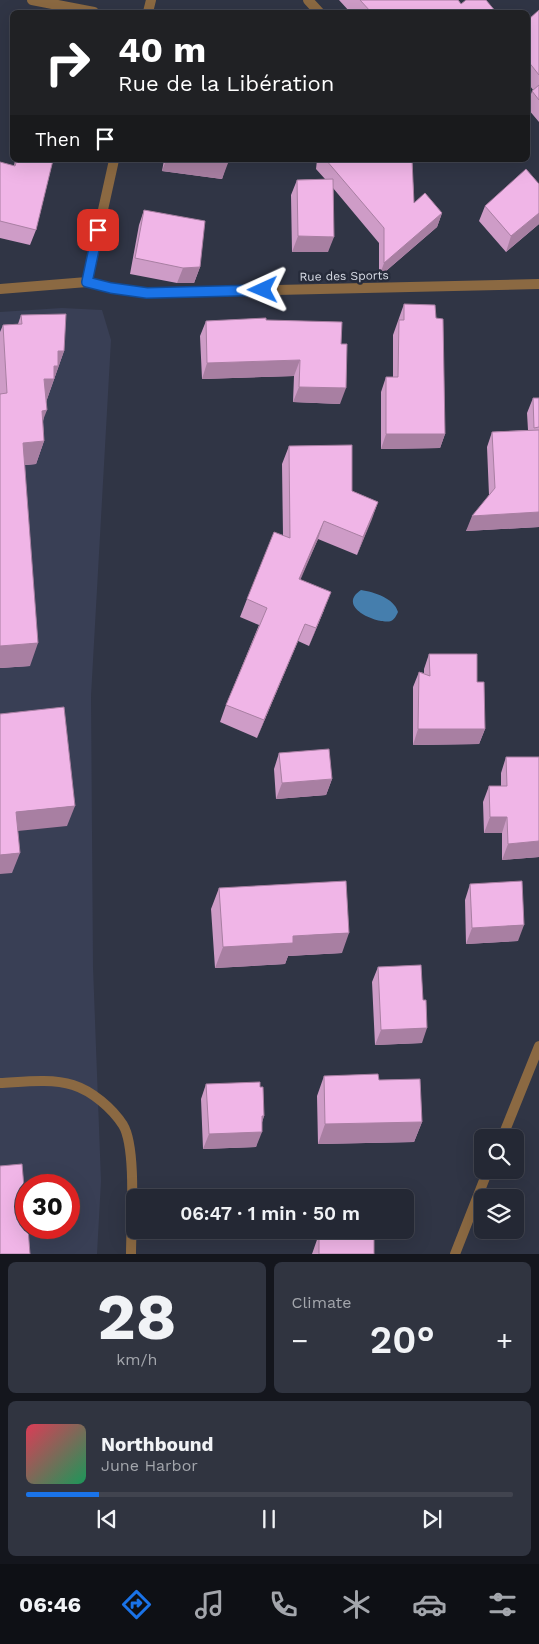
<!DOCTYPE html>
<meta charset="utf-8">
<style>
body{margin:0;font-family:"Work Sans",sans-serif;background:#303440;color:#f1f3f6;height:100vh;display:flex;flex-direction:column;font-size:19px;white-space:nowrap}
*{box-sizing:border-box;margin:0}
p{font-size:16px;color:#a3a6ac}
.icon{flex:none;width:28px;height:28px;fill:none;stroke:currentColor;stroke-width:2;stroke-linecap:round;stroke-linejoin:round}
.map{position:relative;height:1254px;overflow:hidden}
.drawer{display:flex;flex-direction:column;gap:8px;padding:8px;background:#14161d;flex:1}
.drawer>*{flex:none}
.top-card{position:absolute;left:10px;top:10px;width:520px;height:152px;border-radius:8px;box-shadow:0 5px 20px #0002,0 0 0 1px #41444f;background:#202124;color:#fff;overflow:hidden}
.buttons{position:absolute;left:474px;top:1129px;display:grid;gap:10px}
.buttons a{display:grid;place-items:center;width:50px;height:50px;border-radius:8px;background:#242834;box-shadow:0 5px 20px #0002,0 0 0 1px #41444f;font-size:25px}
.speed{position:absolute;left:15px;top:1174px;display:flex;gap:10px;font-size:25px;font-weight:700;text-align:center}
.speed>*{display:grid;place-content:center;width:65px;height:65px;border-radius:50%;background:#242834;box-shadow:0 5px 20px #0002,0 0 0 1px #41444f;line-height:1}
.speed .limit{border:8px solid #d22;background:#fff;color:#111}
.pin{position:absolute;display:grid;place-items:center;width:42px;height:42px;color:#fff;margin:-21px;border-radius:10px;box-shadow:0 2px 8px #0006}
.me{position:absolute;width:55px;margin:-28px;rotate:269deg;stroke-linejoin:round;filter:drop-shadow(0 0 4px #0008)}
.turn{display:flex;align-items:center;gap:18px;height:105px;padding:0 25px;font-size:22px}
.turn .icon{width:65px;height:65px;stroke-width:2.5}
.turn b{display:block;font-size:35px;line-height:42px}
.then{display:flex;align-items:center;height:48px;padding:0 25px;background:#0003;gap:10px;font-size:19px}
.big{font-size:38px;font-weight:600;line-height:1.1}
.drawer .card{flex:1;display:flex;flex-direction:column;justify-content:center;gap:8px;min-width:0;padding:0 18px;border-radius:8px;background:#303440}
.drawer .dial{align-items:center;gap:0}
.dial b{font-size:65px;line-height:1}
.song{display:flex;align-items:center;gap:15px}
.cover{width:60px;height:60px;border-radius:8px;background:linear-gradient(135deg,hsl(350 70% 55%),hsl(150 70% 35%))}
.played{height:5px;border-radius:2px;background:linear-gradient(90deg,#1a73e8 15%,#41444f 15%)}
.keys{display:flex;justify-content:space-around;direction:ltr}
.heat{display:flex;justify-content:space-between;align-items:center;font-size:28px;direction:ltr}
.drawer .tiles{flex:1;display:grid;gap:8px;grid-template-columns:1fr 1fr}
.card:last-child{grid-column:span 2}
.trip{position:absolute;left:126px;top:1189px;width:288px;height:50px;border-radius:8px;background:#242834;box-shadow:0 5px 20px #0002,0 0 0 1px #41444f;font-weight:600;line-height:50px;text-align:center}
.tab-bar{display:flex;height:80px;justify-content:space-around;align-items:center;background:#0e1015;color:#a3a6ac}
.tab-bar .icon{width:35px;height:35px}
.tab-bar .current{color:#1a73e8}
.tab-bar b{font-size:22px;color:#f1f3f6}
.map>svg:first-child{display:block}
.built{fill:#393f55;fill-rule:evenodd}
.water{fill:#457ead}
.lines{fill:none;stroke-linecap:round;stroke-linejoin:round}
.minor{stroke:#8b6942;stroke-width:10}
.wall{fill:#ce9cc7}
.shaded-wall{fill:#a87fa2}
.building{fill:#f0b5e7;stroke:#a87fa2}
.route-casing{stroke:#114b97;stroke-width:12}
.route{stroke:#1a73e8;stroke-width:9}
.labels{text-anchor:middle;stroke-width:5;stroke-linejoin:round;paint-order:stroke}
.street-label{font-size:12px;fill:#d9dde7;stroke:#262b3a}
</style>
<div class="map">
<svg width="539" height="1254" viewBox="0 0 539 1254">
<rect width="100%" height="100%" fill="#303545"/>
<path class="built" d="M62,308L102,310L111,340L91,696L93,967L101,1181L97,1254H0V312ZM26,1185H69V1228H26Z"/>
<path class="water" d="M361,590C374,592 394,598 398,612C396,616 395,619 391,621C379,625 335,607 361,590Z"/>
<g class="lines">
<path class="minor" d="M32,0L94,12
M308,0L319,12
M148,12L151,0
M87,282L114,160
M0,289L87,282L111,288L147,293L539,284
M0,1083C22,1082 51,1078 73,1085C92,1091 112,1108 123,1125C137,1148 131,1225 131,1254
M502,1138L539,1046
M455,1254L488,1170"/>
</g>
<path class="wall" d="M339,0H458L461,4L496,12H350Z
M539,10V122L528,109V103L532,91L533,90L528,83V20Z
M12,71V84L10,83Z
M15,160H53L36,230L30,245L0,238V162L14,166Z
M164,160H228L222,179L162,171Z
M317,160H412L414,203L442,213L437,227L379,277V243L333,188L328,252H292L291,195L297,180L325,179L316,169Z
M539,184V224L506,252L479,221L485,206Z
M144,210L200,267L194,283H177L130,274L139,225Z
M404,304L436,318L445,434L440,448L381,449V392L386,377H393V335Z
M21,315L64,351L46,402L43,422L44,441L36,464L25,465L30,666L0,668V332L3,325L18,324Z
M266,320L341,344L340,404L293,402L294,376L202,379L200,336L206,321Z
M533,398H539V527L466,531L489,495L487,447L492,432L528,430L527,413Z
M289,446L352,491L378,502L357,555L318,539L300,579L324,610L309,646L298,641L257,738L220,722L226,705L259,625L240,617L247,599L283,536L282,464Z
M429,654L477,682L485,729L479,744L413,745V687L419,672L424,673V669Z
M279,753L332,779L326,795L276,799L274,769Z
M506,757H539V857L502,860V833H484L483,802L489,786H501V773Z
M470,884L518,941L466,944L465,900Z
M219,888L342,953L288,956L285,964L215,968L211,909Z
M378,967L422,1043L375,1045L372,982Z
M324,1076L379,1080L422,1122L414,1142L318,1144L317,1096Z
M206,1084L264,1116L262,1122L256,1147L203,1149L201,1099Z
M319,1234L374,1254H312Z"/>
<path class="shaded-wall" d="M166,160H205L228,163L222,179L162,171Z
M442,213L437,227L379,277L384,263Z
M539,213V224L506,252L511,236Z
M298,236L334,237L328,252H292Z
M200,267L194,283H177L183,268Z
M58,351H64L46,402L44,379Z
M300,360L294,376L202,379L207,363Z
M299,387L346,388L340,404L293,402Z
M47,410L38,433L42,411Z
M386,434H445L440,448L381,449Z
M44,441L36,464L15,466L23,443Z
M378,502L372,519L357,555L363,537Z
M539,512V527L466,531L472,516Z
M324,521L318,539L293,597L299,579Z
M331,592L324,610L309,646L316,628Z
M305,624L298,641L257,738L264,720Z
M38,643L30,666L0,668V646Z
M418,729H485L479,744L413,745Z
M332,779L326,795L276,799L282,783Z
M75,806L67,826L8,832L16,812Z
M490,817H507L502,833H484Z
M539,841V857L502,860L508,844Z
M20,853L12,873L0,874V855Z
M524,925L518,941L466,944L472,928Z
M349,933L342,953L288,956L285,964L215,968L223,947L293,936Z
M427,1028L422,1043L375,1045L381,1030Z
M262,1116H264L259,1132H262L256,1147L203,1149L209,1134Z
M422,1122L414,1142L318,1144L325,1124Z"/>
<path class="building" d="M360,0H458L461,4L466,0H486L496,12H371Z
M539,10V75L528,61V20Z
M539,85V100L532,91Z
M17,160H53L36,230L0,221V162L15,166Z
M205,160H228V163Z
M326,160H412L414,203L425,193L442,213L384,263V228Z
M526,169L539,184V213L511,236L485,206Z
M333,179L334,237L298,236L297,180Z
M144,210L205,221L200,267L183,268L135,258Z
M404,304L435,305L436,318L443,319L445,434H386V377H398L399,320H404Z
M66,314L64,351H58V366H54V379H44L47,410L42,411L44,441L23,443L38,643L0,646V394L7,393L3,325L22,324L21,315Z
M266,318V320L342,322L341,344H347L346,388L299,387L300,360L207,363L206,321Z
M533,398H539V427L534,428Z
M539,430V512L472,516L495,488L492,432Z
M352,445V491L378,502L363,537L324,521L299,579L331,592L316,628L305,624L264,720L226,705L267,608L247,599L274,532L290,538L289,446Z
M429,654H477V682H484L485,729H418L419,672L430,676Z
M64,707L75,806L16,812L20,853L0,855V714Z
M329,749L332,779L282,783L279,753Z
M506,757H539V841L508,844L507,817H490L489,786H507Z
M346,881L349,933L293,936V943L223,947L219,888Z
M522,881L524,925L472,928L470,884Z
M421,965L423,1000H426L427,1028L381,1030L378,967Z
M378,1074L379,1080L420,1079L422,1122L325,1124L324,1076Z
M260,1082V1087H263L264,1116H262V1132L209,1134L206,1084Z
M22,1164L26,1210V1228H28L30,1254H0V1166Z
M319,1234H374V1254H319Z"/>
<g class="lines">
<defs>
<path id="route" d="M98,230L87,282L111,288L147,293L263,290"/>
</defs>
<use href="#route" class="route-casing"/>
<use href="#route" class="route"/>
</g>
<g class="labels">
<g class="street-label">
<text transform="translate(344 276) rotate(-1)" y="4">Rue des Sports</text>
</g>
</g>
</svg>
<div class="buttons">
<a><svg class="icon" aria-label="search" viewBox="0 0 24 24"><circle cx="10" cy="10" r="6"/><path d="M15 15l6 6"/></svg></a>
<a><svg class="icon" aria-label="layers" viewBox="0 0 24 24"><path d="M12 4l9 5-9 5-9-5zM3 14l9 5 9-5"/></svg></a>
</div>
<div class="speed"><div class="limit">30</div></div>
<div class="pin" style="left:98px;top:230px;background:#d93025"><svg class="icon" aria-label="arrive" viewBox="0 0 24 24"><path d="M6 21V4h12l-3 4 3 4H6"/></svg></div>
<svg class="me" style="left:263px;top:290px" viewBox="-20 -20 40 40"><path d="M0-17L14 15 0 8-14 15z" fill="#1a73e8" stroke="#fff" stroke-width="4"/></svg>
<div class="trip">06:47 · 1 min · 50 m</div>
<div class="top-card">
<div class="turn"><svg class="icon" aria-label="right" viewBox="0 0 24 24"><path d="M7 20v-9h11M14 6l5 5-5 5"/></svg><div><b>40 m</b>Rue de la Libération</div></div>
<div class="then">Then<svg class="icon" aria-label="arrive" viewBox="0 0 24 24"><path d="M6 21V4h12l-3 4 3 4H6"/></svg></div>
</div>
</div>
<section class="drawer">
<div class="tiles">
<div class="card dial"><b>28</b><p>km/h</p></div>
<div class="card"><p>Climate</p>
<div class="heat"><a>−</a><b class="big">20°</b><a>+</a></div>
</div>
<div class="card">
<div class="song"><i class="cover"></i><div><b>Northbound</b><p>June Harbor</p></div></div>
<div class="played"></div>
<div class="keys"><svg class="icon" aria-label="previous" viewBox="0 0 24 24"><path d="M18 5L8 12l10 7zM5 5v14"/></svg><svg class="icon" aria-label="pause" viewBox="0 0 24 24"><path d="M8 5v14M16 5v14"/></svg><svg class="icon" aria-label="next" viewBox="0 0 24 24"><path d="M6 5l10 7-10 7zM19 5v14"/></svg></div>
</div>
</div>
</section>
<nav class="tab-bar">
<b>06:46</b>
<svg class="icon current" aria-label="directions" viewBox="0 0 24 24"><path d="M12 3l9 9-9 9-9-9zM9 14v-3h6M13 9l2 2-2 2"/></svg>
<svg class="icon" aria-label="music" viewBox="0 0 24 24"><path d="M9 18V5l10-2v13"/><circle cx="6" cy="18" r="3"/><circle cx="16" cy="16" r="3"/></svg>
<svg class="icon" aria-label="phone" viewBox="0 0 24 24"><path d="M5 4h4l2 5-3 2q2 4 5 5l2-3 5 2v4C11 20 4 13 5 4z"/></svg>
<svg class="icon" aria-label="climate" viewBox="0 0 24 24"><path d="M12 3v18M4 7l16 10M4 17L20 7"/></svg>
<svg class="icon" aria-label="car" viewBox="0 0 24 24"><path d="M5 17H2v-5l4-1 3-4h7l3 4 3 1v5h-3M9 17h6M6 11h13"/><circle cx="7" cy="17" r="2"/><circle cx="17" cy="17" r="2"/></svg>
<svg class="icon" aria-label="filters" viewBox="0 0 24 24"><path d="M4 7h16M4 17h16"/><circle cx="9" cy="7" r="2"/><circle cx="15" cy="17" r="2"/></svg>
</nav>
